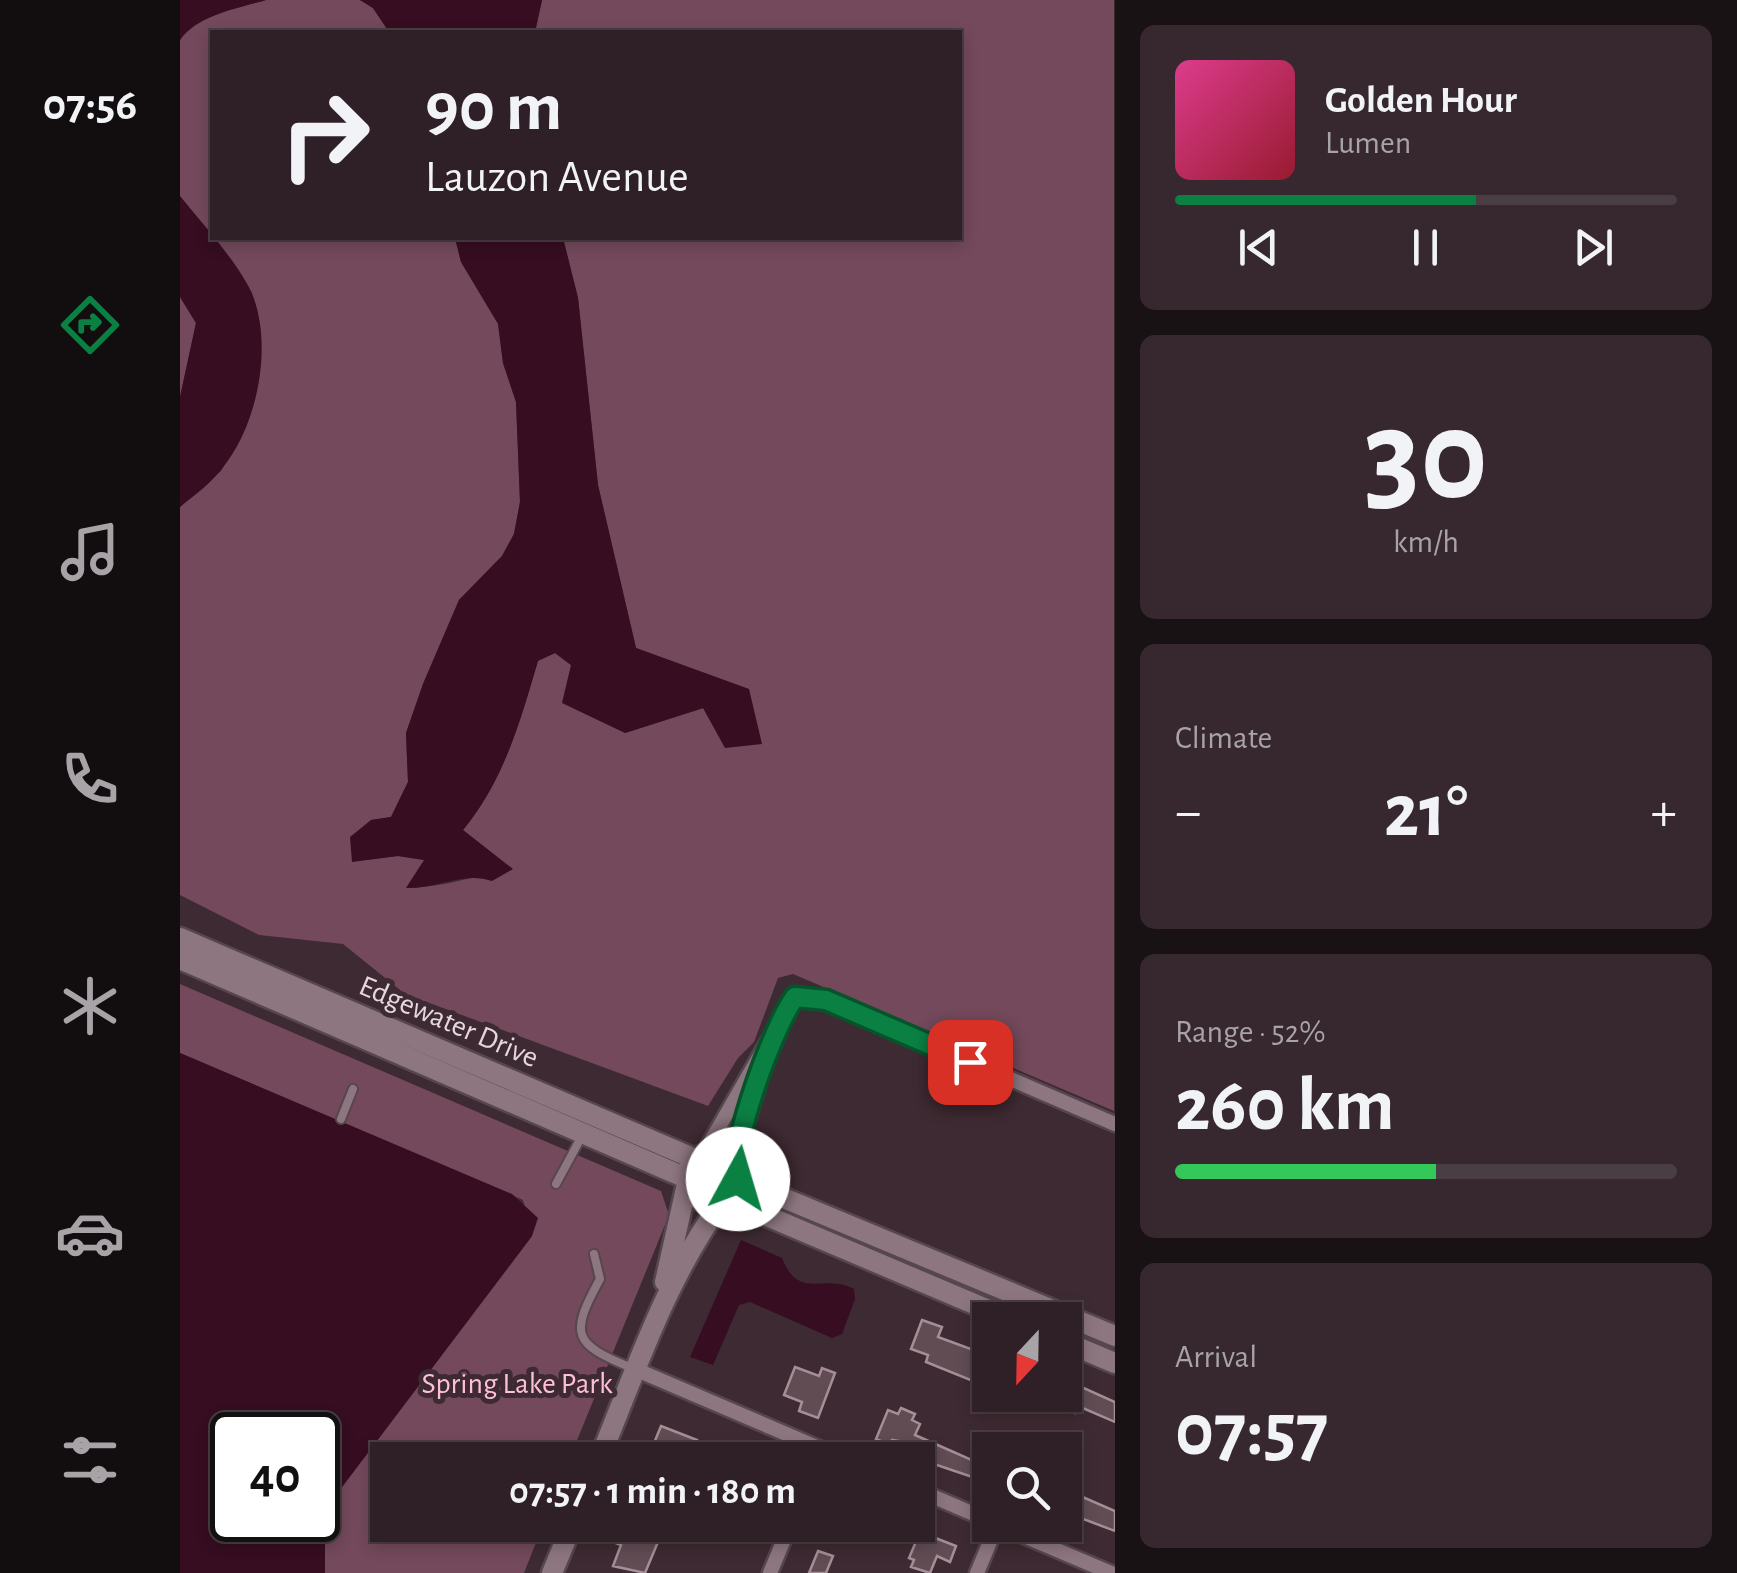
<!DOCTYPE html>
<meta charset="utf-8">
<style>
body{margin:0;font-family:"Alegreya Sans",sans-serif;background:#36282e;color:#f1f3f6;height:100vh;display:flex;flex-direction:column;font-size:38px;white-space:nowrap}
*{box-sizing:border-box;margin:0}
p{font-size:32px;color:#a7a3a7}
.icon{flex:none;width:55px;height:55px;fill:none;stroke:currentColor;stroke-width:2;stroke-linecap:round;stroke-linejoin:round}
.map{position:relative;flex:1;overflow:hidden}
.panel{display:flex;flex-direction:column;gap:25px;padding:25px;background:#191215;width:622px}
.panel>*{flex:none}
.banner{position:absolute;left:30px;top:30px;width:752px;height:210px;border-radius:0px;box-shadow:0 5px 15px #0003,0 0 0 2px #493e43;background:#2e2026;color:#f1f3f6;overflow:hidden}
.needle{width:65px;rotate:202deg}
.tools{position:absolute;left:792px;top:1302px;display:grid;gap:20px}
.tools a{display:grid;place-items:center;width:110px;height:110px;border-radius:0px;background:#2e2026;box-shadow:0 5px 15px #0003,0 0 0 2px #493e43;font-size:50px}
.speed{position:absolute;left:30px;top:1412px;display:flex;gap:20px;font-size:50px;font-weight:700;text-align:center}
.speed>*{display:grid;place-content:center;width:130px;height:130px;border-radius:50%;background:#2e2026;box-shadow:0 5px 15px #0003,0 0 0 2px #493e43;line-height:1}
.speed .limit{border:5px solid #111;border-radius:15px;background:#fff;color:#111}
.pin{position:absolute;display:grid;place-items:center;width:85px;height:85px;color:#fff;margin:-42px;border-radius:20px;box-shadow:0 5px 15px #0006}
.me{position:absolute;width:110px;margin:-55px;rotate:6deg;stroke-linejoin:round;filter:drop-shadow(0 0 8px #0008)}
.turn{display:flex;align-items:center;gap:35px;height:210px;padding:0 50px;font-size:45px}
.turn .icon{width:130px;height:130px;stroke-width:2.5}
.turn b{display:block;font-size:70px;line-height:85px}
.big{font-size:75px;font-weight:700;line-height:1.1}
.panel .card{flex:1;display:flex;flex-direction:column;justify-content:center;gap:15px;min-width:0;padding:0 35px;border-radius:15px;background:#36282e}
.panel .dial{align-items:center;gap:0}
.dial b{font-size:130px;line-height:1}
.song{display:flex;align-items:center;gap:30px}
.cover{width:120px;height:120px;border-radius:15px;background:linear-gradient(135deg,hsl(330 70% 55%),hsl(350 70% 35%))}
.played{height:10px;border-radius:5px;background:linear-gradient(90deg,#0b8043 60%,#493e43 60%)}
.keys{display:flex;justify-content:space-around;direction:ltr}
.heat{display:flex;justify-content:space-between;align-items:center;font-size:55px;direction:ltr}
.charge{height:15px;border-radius:8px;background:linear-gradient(90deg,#34c759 52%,#493e43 0)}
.trip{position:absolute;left:190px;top:1442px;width:565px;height:100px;border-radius:0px;background:#2e2026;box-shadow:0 5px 15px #0003,0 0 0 2px #493e43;font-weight:700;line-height:100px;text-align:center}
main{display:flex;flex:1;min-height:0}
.tab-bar{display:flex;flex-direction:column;width:180px;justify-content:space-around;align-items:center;background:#120d0f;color:#a7a3a7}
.tab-bar .icon{width:70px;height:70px}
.tab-bar .active{color:#0b8043}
.tab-bar b{font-size:45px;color:#f1f3f6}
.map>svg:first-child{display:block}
.green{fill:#73495b}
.water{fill:#360d21;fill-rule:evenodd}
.building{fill:#614c54;stroke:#a68e97;stroke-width:2.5}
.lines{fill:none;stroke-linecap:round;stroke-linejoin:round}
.lane-casing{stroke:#56464d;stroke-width:12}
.street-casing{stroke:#56464d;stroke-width:19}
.secondary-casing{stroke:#56464d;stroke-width:25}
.lane{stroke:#8d767f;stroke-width:8}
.street{stroke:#8d767f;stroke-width:14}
.secondary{stroke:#8d767f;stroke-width:20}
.route-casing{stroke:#07532c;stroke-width:25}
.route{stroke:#0b8043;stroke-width:18}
.labels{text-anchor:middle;stroke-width:10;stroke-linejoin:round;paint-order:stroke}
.street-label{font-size:30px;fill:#e5d8dd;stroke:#3e2a32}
.park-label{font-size:30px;fill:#febfd8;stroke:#3e2a32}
</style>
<main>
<nav class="tab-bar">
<b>07:56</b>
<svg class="icon active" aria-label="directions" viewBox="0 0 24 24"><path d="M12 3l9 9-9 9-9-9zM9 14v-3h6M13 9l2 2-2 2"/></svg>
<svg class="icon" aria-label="music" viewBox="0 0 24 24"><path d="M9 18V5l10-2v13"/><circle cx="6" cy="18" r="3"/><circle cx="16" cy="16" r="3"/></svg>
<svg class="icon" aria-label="phone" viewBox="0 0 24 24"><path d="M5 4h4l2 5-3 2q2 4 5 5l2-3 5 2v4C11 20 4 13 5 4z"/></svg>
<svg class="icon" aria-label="climate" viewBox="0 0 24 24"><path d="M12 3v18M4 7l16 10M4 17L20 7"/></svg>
<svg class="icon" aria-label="car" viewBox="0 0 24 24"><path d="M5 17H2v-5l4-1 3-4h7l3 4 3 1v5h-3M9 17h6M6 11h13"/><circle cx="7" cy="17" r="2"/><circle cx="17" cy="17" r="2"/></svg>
<svg class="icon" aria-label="filters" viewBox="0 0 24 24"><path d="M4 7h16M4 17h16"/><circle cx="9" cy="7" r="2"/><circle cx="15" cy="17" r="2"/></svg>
</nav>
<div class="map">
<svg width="935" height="1573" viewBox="0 0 935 1573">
<rect width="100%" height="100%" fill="#3e2a32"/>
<path class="green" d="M86,0H180L193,8L209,32H32V238H275L281,262L318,323L323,363L336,402L340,502L334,534L322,556L279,600L243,684L226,733L228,782L211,817L191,820L172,861L218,856L245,860L227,887C262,889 296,874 332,870L283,830C324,780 340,722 358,660L375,653L391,665L445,733L524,708L581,743L568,689L456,648L418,485L398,298L383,238H780V32H355L362,0H934V1111L613,974L598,978L574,1042L558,1058L528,1106L225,994L163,944L79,935L0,895V507L41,471L62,433L77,386L72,293L0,196V40C17,15 59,8 86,0Z
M0,297L16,323L0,397Z
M0,984L481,1191L489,1215L389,1460H208V1525H363L344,1573H145C142,1542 147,1515 162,1487L352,1236L343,1200L0,1053Z"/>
<path class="water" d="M0,0H86C59,8 17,15 0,40Z
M180,0H362L355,32H209L193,8Z
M0,196C21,222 61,266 73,296C93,349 77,428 40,471C29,485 13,496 0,507V397L16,323L0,297Z
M275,238H383L398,298L418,485L456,648L569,689L582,744L545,748L523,708L445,733L382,703L391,665L375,653L358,661C340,722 324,780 283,830L333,869L312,881C283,871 257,889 226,888L244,860L218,856L172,862L170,837L191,820L211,817L228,782L226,733L243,684L279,600L322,556L334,534L340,502L336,402L323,363L318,324L281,262Z
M0,1053L332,1194L358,1218L352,1236L162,1487L145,1535V1573H0ZM52,1435H138V1520H52Z
M561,1240L602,1258C619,1301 642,1273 674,1289L675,1299L662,1334L652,1338L570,1302L559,1305L533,1365L510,1357Z"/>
<path class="building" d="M742,1320L762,1327L758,1337L810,1356V1388L746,1362L748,1355L731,1349Z
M615,1367L639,1376L642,1368L655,1373L638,1418L619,1411L622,1402L604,1395Z
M888,1381L935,1402V1422L898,1406L895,1413L884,1408L886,1402L880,1399Z
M721,1408L735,1414L732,1420L740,1424L735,1435L796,1462L798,1459L810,1464V1483L742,1460L746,1451L725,1442L712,1440L710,1445L696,1439L708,1410L718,1414Z
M481,1426L517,1440L510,1457L467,1460Z
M898,1495L935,1511V1531L890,1514Z
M634,1525H682L675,1542Z
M440,1526L478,1542L465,1573L433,1566L441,1545L433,1542Z
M740,1532L776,1546L770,1562L757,1556L750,1573L731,1567L734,1560L729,1558Z
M638,1551L653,1556L646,1573H629Z"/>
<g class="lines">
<defs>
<path id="lane" d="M161,1119L173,1089
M376,1184L403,1134
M414,1254L420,1279C389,1335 393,1344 452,1368"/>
<path id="street" d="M524,1153L609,1005L621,995L647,1000L935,1124
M554,1165L585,1063
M457,1370L667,1460
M738,1490L810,1521
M818,1525L931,1573
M590,1573L610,1525
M797,1573L817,1525"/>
<path id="secondary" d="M0,938L515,1159
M0,959L506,1178
M507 1178a25 25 0 1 1 50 0a25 25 0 1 1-50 0Z
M558,1179L935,1336
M547,1199L832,1320
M485,1282L507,1184
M885,1342L935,1363
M419,1460C455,1373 486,1278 542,1202
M372,1573L392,1525"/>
</defs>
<use href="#lane" class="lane-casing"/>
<use href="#street" class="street-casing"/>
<use href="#secondary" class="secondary-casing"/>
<use href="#lane" class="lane"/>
<use href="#street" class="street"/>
<use href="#secondary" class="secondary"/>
</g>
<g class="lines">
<defs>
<path id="route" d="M558,1179C548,1148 594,1025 615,997L646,1000L790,1062"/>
</defs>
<use href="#route" class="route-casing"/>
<use href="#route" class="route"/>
</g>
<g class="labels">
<g class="street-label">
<text transform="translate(269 1021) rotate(23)" y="10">Edgewater Drive</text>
</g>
<g class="park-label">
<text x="337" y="1393">Spring Lake Park</text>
</g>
</g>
</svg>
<div class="tools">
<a><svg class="needle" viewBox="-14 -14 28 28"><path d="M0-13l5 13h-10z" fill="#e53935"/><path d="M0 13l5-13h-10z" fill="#a7a3a7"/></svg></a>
<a><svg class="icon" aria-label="search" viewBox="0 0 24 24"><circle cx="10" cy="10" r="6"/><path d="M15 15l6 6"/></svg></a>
</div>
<div class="speed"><div class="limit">40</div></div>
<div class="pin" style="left:790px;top:1062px;background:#d93025"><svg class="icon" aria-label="arrive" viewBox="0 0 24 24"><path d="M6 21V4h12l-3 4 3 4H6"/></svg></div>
<svg class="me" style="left:558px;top:1179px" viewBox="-20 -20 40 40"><circle r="19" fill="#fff"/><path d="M0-13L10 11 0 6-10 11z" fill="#0b8043"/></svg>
<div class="trip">07:57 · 1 min · 180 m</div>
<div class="banner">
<div class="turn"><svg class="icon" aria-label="right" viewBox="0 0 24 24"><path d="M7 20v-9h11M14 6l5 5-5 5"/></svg><div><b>90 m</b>Lauzon Avenue</div></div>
</div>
</div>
<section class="panel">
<div class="card">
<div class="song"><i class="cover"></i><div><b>Golden Hour</b><p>Lumen</p></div></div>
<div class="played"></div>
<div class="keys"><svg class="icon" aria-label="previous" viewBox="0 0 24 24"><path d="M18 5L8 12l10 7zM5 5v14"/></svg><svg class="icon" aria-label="pause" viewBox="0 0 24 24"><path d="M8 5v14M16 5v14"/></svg><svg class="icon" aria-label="next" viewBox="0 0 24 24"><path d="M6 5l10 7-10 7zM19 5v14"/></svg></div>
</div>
<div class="card dial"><b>30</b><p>km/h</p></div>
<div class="card"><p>Climate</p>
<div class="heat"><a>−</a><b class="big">21°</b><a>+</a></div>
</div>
<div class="card"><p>Range · 52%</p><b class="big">260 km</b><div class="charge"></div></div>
<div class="card"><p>Arrival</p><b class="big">07:57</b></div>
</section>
</main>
